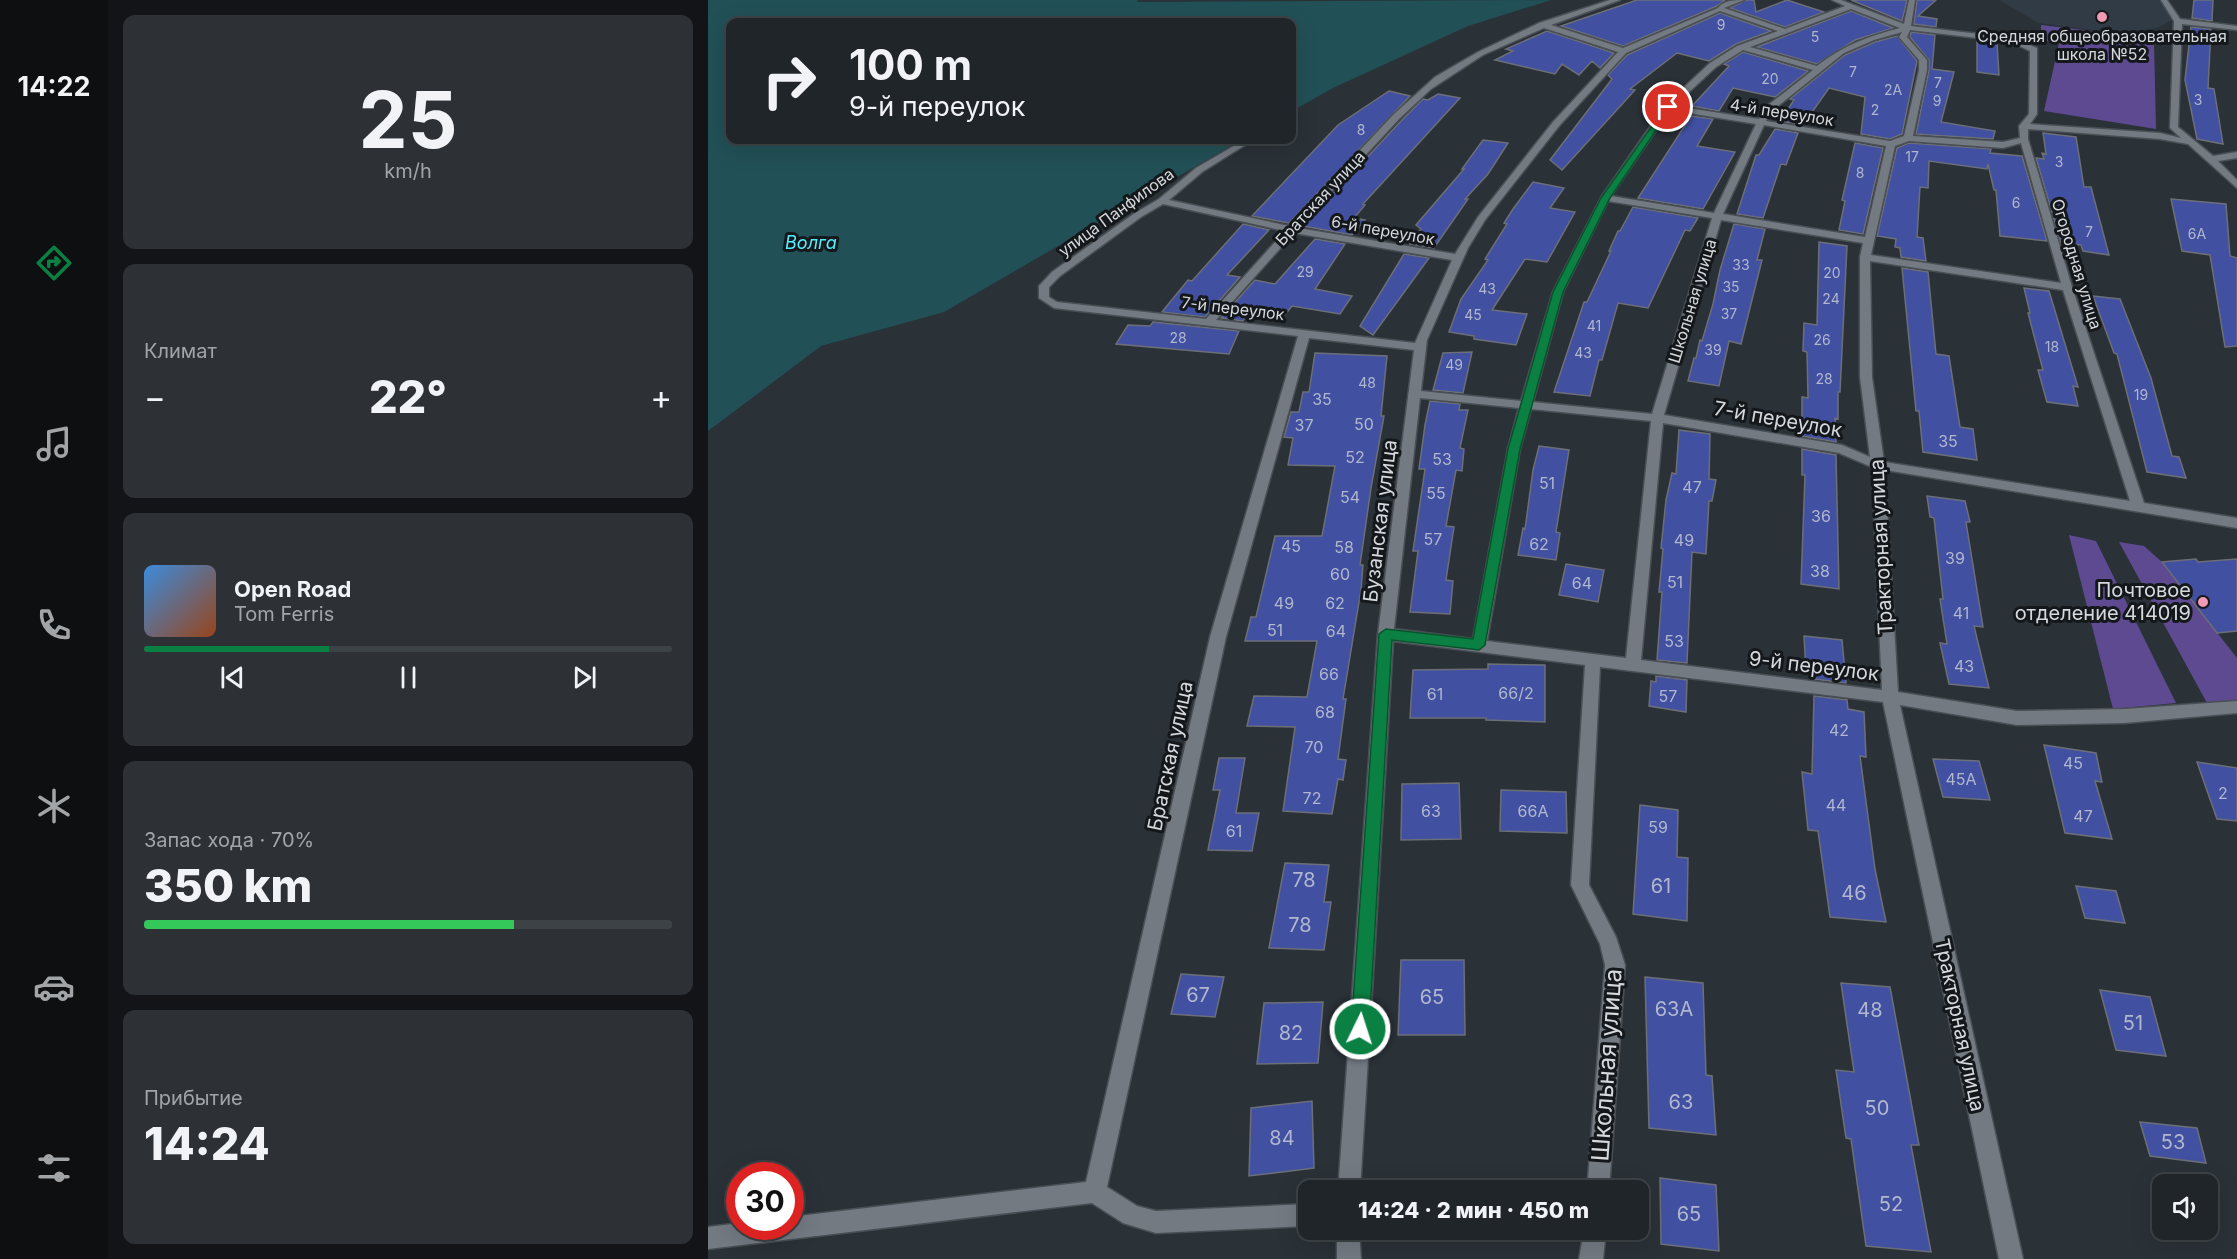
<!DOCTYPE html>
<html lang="ru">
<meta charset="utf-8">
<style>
body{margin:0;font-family:Inter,sans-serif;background:#2d3135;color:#f1f3f6;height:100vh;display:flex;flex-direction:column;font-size:22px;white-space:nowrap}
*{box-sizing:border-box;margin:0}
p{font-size:20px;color:#a2a5a8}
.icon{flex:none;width:33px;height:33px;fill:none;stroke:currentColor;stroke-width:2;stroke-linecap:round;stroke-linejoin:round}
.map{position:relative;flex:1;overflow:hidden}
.details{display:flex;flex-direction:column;gap:15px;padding:15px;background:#121417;width:600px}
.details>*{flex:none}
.top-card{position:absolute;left:18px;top:18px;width:570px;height:126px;border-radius:12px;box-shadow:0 6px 24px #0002,0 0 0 2px #3d4246;background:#202529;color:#f1f3f6;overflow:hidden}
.tools{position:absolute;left:1444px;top:1174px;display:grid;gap:12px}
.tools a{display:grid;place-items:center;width:66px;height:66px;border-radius:12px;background:#202529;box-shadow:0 6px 24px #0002,0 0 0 2px #3d4246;font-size:30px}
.speed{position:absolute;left:18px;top:1162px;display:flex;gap:12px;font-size:30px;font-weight:700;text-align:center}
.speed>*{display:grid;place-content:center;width:78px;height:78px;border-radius:50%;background:#202529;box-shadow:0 6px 24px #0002,0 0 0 2px #3d4246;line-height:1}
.speed .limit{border:9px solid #d22;background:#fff;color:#111}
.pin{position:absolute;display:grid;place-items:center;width:51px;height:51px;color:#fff;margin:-26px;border:3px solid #fff;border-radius:50%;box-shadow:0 2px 6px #0007}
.me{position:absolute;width:66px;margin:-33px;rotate:4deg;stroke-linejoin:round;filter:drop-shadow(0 0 4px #0008)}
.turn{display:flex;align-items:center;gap:21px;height:126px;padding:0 24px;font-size:27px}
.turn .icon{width:78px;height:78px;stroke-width:2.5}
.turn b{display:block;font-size:42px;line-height:51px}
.big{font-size:45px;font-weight:800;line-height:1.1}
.details .widget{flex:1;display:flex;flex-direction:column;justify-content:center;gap:9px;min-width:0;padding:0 21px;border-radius:12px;background:#2d3135}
.details .dial{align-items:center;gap:0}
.dial b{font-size:78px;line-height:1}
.song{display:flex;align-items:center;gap:18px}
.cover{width:72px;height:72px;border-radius:9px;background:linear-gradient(135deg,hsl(210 70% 55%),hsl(20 70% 35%))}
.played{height:6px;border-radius:3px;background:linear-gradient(90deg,#0b8043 35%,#3d4246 35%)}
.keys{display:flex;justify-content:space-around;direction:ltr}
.heat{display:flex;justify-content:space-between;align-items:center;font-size:33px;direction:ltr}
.charge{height:9px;border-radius:4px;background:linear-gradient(90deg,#34c759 70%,#3d4246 0)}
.trip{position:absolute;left:590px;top:1180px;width:351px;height:60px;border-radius:12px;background:#202529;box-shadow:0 6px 24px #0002,0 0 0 2px #3d4246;font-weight:800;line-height:60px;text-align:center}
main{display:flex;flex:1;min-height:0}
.menu{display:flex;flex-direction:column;width:108px;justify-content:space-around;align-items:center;background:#0d0f10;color:#a2a5a8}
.menu .icon{width:42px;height:42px}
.menu .active{color:#0b8043}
.menu b{font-size:27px;color:#f1f3f6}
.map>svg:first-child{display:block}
.built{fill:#303b46}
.green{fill:#5e4a91}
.water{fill:#215056}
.building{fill:#4150a0;stroke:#6c6f78;stroke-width:1.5}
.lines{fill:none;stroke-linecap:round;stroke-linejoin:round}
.minor-casing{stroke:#494f54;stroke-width:3}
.minor{fill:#737a82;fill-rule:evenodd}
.route{fill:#0b8043;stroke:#07532c;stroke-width:1.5}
.poi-dot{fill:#f19ab4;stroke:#15181b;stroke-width:2}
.labels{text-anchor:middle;stroke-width:6;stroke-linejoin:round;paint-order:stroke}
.far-number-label{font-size:14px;fill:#b0b7ce}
.far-poi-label{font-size:16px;fill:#d5d9dd;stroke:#15181b}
.far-street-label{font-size:16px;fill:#d5d9dd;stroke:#15181b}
.number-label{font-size:16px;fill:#b0b7ce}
.far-water-label{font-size:18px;font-style:italic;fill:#54ebfd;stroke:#15181b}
.street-label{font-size:20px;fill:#d5d9dd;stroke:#15181b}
.poi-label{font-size:20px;fill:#d5d9dd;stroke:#15181b;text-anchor:end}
.near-number-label{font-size:20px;fill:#b0b7ce}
.near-street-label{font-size:24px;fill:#d5d9dd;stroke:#15181b}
</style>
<main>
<nav class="menu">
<b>14:22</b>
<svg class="icon active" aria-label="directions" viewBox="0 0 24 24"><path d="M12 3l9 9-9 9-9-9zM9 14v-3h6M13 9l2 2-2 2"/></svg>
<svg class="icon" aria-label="music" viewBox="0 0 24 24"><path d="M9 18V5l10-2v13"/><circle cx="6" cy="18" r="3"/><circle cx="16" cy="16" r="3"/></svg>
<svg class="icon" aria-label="phone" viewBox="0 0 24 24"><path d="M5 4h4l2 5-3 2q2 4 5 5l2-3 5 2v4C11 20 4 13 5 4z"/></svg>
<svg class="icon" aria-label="climate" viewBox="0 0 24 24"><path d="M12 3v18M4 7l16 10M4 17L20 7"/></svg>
<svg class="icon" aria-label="car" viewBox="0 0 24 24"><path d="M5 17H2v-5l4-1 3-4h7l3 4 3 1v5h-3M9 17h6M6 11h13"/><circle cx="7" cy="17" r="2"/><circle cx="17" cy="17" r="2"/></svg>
<svg class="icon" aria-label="filters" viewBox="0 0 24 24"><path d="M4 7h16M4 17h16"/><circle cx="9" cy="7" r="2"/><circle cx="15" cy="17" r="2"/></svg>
</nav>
<section class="details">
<div class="widget dial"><b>25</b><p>km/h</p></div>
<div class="widget"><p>Климат</p>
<div class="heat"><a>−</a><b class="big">22°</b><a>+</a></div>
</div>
<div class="widget">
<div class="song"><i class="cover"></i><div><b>Open Road</b><p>Tom Ferris</p></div></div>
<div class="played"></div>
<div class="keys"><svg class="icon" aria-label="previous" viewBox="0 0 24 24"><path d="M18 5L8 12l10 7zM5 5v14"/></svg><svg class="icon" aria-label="pause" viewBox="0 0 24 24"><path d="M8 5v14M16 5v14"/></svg><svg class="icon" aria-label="next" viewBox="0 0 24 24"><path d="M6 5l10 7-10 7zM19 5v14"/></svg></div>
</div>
<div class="widget"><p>Запас хода · 70%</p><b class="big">350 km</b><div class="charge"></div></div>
<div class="widget"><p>Прибытие</p><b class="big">14:24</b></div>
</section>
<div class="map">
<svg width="1529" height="1259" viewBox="0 0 1529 1259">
<rect width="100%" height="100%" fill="#2a3137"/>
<path class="built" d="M1291,0H1455L1472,16L1449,28L1408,33L1330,23Z"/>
<path class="green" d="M1333,25L1428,36L1429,40L1446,41L1448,129L1336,111L1351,43L1333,40Z
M1361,535L1388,541L1468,703L1405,709Z
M1411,542L1436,546L1454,562L1529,658V703H1499Z"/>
<path class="water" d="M0,0H429L430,2L843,0L760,26L625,88L584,111V22H22V140H533L236,312L113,346L0,431Z"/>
<path class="building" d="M929,0H1017L1009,6L915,46L853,26Z
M1038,0H1046L1048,12L1079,0L1116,12L1077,27L1022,8Z
M1143,0H1199L1194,21Z
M1209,0H1228L1210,16L1229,19L1228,27L1206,24Z
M1486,0H1505L1504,21L1484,18Z
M1143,11L1185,28L1147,40L1109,64L1049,47Z
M1012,13L1063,31L1028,44L1001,61L969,53L922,89L927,90L854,170L842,160L904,79L900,75L919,55Z
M1483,27L1503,29L1500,88L1506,89L1515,144L1489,139L1477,80Z
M839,31L906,53L892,68L884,61L871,75L854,64L847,74L787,60L805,51L798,49Z
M1203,32L1227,35L1224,69L1246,72L1233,122L1287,131L1285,139L1208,134L1221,70V60L1202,37Z
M1189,36L1209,61L1194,134L1182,139L1153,134L1157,97L1121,88L1095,125L1072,121L1086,100L1082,99L1137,55L1167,42Z
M1269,40L1289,43L1291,75L1269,72Z
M1035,52L1100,71L1067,97L1025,88L1011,111L984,106L1021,66L1016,64Z
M681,91L702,96L581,223L544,216L630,125Z
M730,94L752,98L655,204L657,205L646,218L657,220L644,235L595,226L693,121L715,99L720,100Z
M983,116L1005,119L989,146L1027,152L995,209L930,198Z
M1067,129L1090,133L1078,165L1073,164L1055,218L1029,214L1048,155H1051Z
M1335,133L1368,137L1376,187H1383L1401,255L1375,251L1373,245L1353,243L1328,158L1336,159L1334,153L1338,154Z
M775,140L800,143L780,174L757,199H760L726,248L702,244L713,229L708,225L756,169H754Z
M1147,143L1175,148L1155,234L1131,230L1137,201L1134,200Z
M1201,143L1283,149L1282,153L1314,156L1339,241L1292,236L1288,190H1286L1280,164L1279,169L1221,161L1220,188L1212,187L1209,237L1215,238L1218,261L1193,257L1192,248L1187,247L1188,239L1169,236L1189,148Z
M825,182L856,188L842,208L867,212L839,262L817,259L784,310L819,314L808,345L766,339V336L741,332L753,299L780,260L777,259L799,224L796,223L805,209Z
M1463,199L1518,204L1522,256L1529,258V346L1517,347L1502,255L1474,251Z
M925,207L990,218L982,231L977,230L940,308L910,303L894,360H891L882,396L846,392L876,302H879L903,251H901L910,231H912Z
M535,224L561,230L519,275L532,277L497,317L454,312L480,280L484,281Z
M1026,224L1057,229L1049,260H1054L1033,344L1021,341L1011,386L980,381L986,358H988L992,340L994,341L1005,304L1012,270Z
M607,239L637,244L607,289L644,296L632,314L584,306L576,316L540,310L535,321L513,318L547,280L567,284Z
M1111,242L1139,246L1132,392H1130V419L1127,418L1128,442L1094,436V397L1100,398L1099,352L1095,351L1096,323L1109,325Z
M696,254L721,258L665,335L652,326Z
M1194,268L1220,272L1228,354L1241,356L1252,427L1265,429L1269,460L1215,452L1211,411H1208Z
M1316,288L1341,291L1370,387L1365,386L1370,406L1339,402L1330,370H1335L1320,313H1322Z
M1385,296L1412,299L1443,378L1464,456L1471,457L1478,478L1439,472L1409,354L1406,353Z
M445,322L531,331L521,354L408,344L420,325L442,326Z
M764,352L755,393L725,390L735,353Z
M607,353L679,356L673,416H676L663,488L652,565H655L653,590L635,699H638L630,759L638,760L635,780L630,779L624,814L575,811L587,727L539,726L546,696L599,697L609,641H537L543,617H548L567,536H614L627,466L580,465L585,438L576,437L583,412H591L595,392H601Z
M722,401L752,404L751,410H760L752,448L756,449L754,471L748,470L738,526L746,527L738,580L745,581L742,614L702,612L710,551H705L717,469H711L717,425Z
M971,430L1002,434L1001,479L1008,480L1004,501H1001L998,554L984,552L979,663L949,660L954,592H951L955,549L953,548L958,500L964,473L968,474Z
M831,446L861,450L848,532L852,533L848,560L810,555L815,528L817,529L825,470Z
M1094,449L1128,455L1131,589L1093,584L1097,475H1094Z
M1219,496L1257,501L1262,522H1258L1275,627L1266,626L1281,688L1241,684L1232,643L1239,644L1232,599H1235L1226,518L1222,517Z
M1488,559L1490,562L1529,559V631L1509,633L1454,562Z
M858,564L896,570L890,602L851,595Z
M1096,636L1134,640L1138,683L1106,679L1107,671L1098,670Z
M780,664L837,665V722L778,720V718H702L705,670L780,669Z
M948,676L979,680L978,712L941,706L943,681L948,682Z
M1106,696L1139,700L1140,709L1156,712L1158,757L1152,756L1167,869L1178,922L1122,917L1110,831L1100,830L1094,772L1104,774Z
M1336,745L1388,753L1394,782L1387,781L1404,839L1357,833Z
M511,758H537L528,813H551L544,851L500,850L512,790H505Z
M1225,759L1271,761L1282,800L1235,797Z
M1489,762L1529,768V821L1509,819Z
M751,783L753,839L693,840L694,784Z
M793,790L858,792L859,833L792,831Z
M932,805L970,810L969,857L980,858L979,921L925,914Z
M577,863L621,865L616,902H623L616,950L561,948Z
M1368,886L1408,891L1417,923L1377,918Z
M693,960H756L757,1035H690Z
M473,974L516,977L507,1017L463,1014Z
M937,977L995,983L998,1075L1004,1076L1008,1135L941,1128Z
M1133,983L1182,987L1211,1145H1203L1223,1252L1158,1246L1143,1139L1138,1138L1128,1070L1146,1072Z
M1392,990L1442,997L1458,1056L1408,1050Z
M615,1002L610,1063L549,1064L556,1003Z
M604,1101L606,1168L541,1176L543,1108Z
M1432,1122L1489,1128L1498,1163L1442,1156Z
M952,1178L1008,1185L1011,1251L953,1244Z"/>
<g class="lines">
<defs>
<path id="minor" d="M902,0H912L843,25L915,48L1010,8C1016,0 1027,0 1036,0L1016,8L1077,29L1137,6L1124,0H1133L1196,24L1201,0H1207L1203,26L1305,38L1329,48V114L1322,124L1452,133L1473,138L1462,128L1466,21L1453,0H1459L1472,19L1529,26V30L1474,24L1470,127L1505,156L1529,152V158L1510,161L1529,180V188L1480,144L1452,139L1320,129V139L1364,287L1436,503L1529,518V528L1177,470L1190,692L1309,711L1417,709L1529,701V713L1417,723L1309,725L1192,705L1315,1259H1291L1175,702L892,667L881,885L908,937L917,965L901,1191H879L897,965L892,944L863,885L877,665L685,641L652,1191H630L670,634L706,350L601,338L518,637L399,1187L429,1206L448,1211L600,1204V1226L448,1233L415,1223L384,1203L0,1249V1227L32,1223V1227H82V1217L378,1182L502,637L590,336L346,308L331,298V286L344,272L427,213L451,199L488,168L536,140H545L494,172L461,200L581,226L685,115L727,77L770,52L831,23ZM1143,9L1192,28C1159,37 1136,45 1109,66L1042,47ZM1012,11L1070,31L1029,46L1002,63L957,105L894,196L845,292L813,401L713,391L719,340L760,248L777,220L851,126L918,53ZM836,28L910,52L845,122L770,217L747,254L590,228L691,119L723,89L775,55ZM1202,30L1303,42L1322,51L1321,114L1311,126L1312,138L1295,142L1205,136L1219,70V60L1199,37ZM1194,32L1191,37L1211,60V70L1196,136L1182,141L1058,121L1065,110L1136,53L1166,40ZM1035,50L1105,70L1059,106L1051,119L966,106L1008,67ZM962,110L1048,124L1006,213L903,196ZM1056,125L1178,146L1157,237L1015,214ZM1201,141L1295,148L1313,143L1353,283L1163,255L1187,146ZM900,201L1004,218L944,414L825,402L855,292ZM455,204L577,231L498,319L349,302L341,297V287L352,276L433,217ZM1013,220L1155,243L1152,257V377L1162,457L1134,445L956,415ZM586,233L744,260L707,343L508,320ZM1162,261L1355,290L1422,501L1176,462L1164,377ZM712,398L811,408L800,449L765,639L686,629ZM823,409L943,421L918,658L779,641L812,449ZM955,423L1131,453L1164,467L1174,690L933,660Z
M629,1230H651L653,1259H629Z
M876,1230H898L895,1259H871Z"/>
</defs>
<use href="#minor" class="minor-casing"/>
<use href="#minor" class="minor"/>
</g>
<path class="route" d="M958,106L964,107L902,198L855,292L812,449L777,645L771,650L684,640L661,1029L658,1035L652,1038L645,1035L643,1029L671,634L678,629L765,639L800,449L845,292L893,198Z"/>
<g class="poi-dot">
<circle cx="1394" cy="17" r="6"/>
<circle cx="1495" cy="602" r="6"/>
</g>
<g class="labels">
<g class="far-number-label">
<text x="1013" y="30">9</text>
<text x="1107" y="42">5</text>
<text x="1145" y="77">7</text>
<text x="1062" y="84">20</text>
<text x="1230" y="88">7</text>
<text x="1185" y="95">2А</text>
<text x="1490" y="105">3</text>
<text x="1229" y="106">9</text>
<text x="1167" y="115">2</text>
<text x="653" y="135">8</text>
<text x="1204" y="162">17</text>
<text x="1351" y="167">3</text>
<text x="1152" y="178">8</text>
<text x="1308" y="208">6</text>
<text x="1381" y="237">7</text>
<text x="1489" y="239">6А</text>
<text x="1033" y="270">33</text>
<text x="597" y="277">29</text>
<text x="1124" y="278">20</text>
<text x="1023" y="292">35</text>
<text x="779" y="294">43</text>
<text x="1123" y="304">24</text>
<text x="1021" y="319">37</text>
<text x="765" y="320">45</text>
<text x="886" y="331">41</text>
<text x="470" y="343">28</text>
<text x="1114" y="345">26</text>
<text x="1344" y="352">18</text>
<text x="1005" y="355">39</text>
<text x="875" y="358">43</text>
<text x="746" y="370">49</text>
<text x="1116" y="384">28</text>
<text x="659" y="388">48</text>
<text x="1433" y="400">19</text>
</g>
<g class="far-poi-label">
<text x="1394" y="42">Средняя общеобразовательная<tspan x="1394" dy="18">школа №52</tspan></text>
</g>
<g class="far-street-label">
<text transform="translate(1074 112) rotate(9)" y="6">4-й переулок</text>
<text transform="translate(612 198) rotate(-47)" y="6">Братская улица</text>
<text transform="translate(408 212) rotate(-36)" y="6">улица Панфилова</text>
<text transform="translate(675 230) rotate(10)" y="6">6-й переулок</text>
<text transform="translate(1369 264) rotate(73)" y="6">Огородная улица</text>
<text transform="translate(984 301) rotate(-73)" y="6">Школьная улица</text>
<text transform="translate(525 308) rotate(7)" y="6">7-й переулок</text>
</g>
<g class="number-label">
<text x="614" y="405">35</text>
<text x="656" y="430">50</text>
<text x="596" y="431">37</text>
<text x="1240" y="447">35</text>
<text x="647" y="463">52</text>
<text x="734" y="465">53</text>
<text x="839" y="489">51</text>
<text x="984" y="493">47</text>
<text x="728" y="499">55</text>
<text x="642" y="503">54</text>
<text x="1113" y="522">36</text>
<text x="725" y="545">57</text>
<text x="976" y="546">49</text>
<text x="831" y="550">62</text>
<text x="583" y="552">45</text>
<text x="636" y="553">58</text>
<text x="1247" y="564">39</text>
<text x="1112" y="577">38</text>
<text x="632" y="580">60</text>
<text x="967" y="588">51</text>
<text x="874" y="589">64</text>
<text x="576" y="609">49</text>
<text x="627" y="609">62</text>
<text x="1253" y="619">41</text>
<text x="567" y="636">51</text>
<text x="628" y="637">64</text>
<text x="966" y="647">53</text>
<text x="1256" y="672">43</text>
<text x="621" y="680">66</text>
<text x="808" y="699">66/2</text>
<text x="727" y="700">61</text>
<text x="960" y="702">57</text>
<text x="617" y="718">68</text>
<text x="1131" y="736">42</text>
<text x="606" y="753">70</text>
<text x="1365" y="769">45</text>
<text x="1253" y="785">45А</text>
<text x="1515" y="799">2</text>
<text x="604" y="804">72</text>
<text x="1128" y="811">44</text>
<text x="723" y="817">63</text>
<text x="825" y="817">66А</text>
<text x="1375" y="822">47</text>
<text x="950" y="833">59</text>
<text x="526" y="837">61</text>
</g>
<g class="far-water-label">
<text x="103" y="249">Волга</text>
</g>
<g class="street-label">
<text transform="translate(1070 419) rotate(10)" y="7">7-й переулок</text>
<text transform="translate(672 521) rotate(-83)" y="7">Бузанская улица</text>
<text transform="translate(1173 547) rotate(-93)" y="7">Тракторная улица</text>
<text transform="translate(1106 666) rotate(7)" y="7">9-й переулок</text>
<text transform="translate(462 756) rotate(-78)" y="7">Братская улица</text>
<text transform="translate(1252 1025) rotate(78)" y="7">Тракторная улица</text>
</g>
<g class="poi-label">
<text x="1483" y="597">Почтовое<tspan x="1483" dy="23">отделение 414019</tspan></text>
</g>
<g class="near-number-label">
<text x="596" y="887">78</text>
<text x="953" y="893">61</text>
<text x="1146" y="900">46</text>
<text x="592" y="932">78</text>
<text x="490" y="1002">67</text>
<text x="724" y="1004">65</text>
<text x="966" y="1016">63А</text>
<text x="1162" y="1017">48</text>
<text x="1425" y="1030">51</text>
<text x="583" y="1040">82</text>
<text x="973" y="1109">63</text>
<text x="1169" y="1115">50</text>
<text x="574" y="1145">84</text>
<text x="1465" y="1149">53</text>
<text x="1183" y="1211">52</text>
<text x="981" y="1221">65</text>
</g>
<g class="near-street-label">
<text transform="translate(899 1065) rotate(-86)" y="8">Школьная улица</text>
</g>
</g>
</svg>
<div class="tools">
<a><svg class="icon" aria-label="sound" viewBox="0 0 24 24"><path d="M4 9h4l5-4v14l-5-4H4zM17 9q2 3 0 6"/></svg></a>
</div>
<div class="speed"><div class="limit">30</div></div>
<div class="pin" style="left:960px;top:107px;background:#d93025"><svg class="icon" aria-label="arrive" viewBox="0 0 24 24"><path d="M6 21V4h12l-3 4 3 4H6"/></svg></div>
<svg class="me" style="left:652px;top:1029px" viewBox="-20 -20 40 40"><circle r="17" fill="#0b8043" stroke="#fff" stroke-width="3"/><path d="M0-11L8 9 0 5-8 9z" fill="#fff"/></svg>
<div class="trip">14:24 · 2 мин · 450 m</div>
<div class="top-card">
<div class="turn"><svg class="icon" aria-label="right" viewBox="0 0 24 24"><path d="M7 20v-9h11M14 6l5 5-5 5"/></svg><div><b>100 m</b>9-й переулок</div></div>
</div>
</div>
</main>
